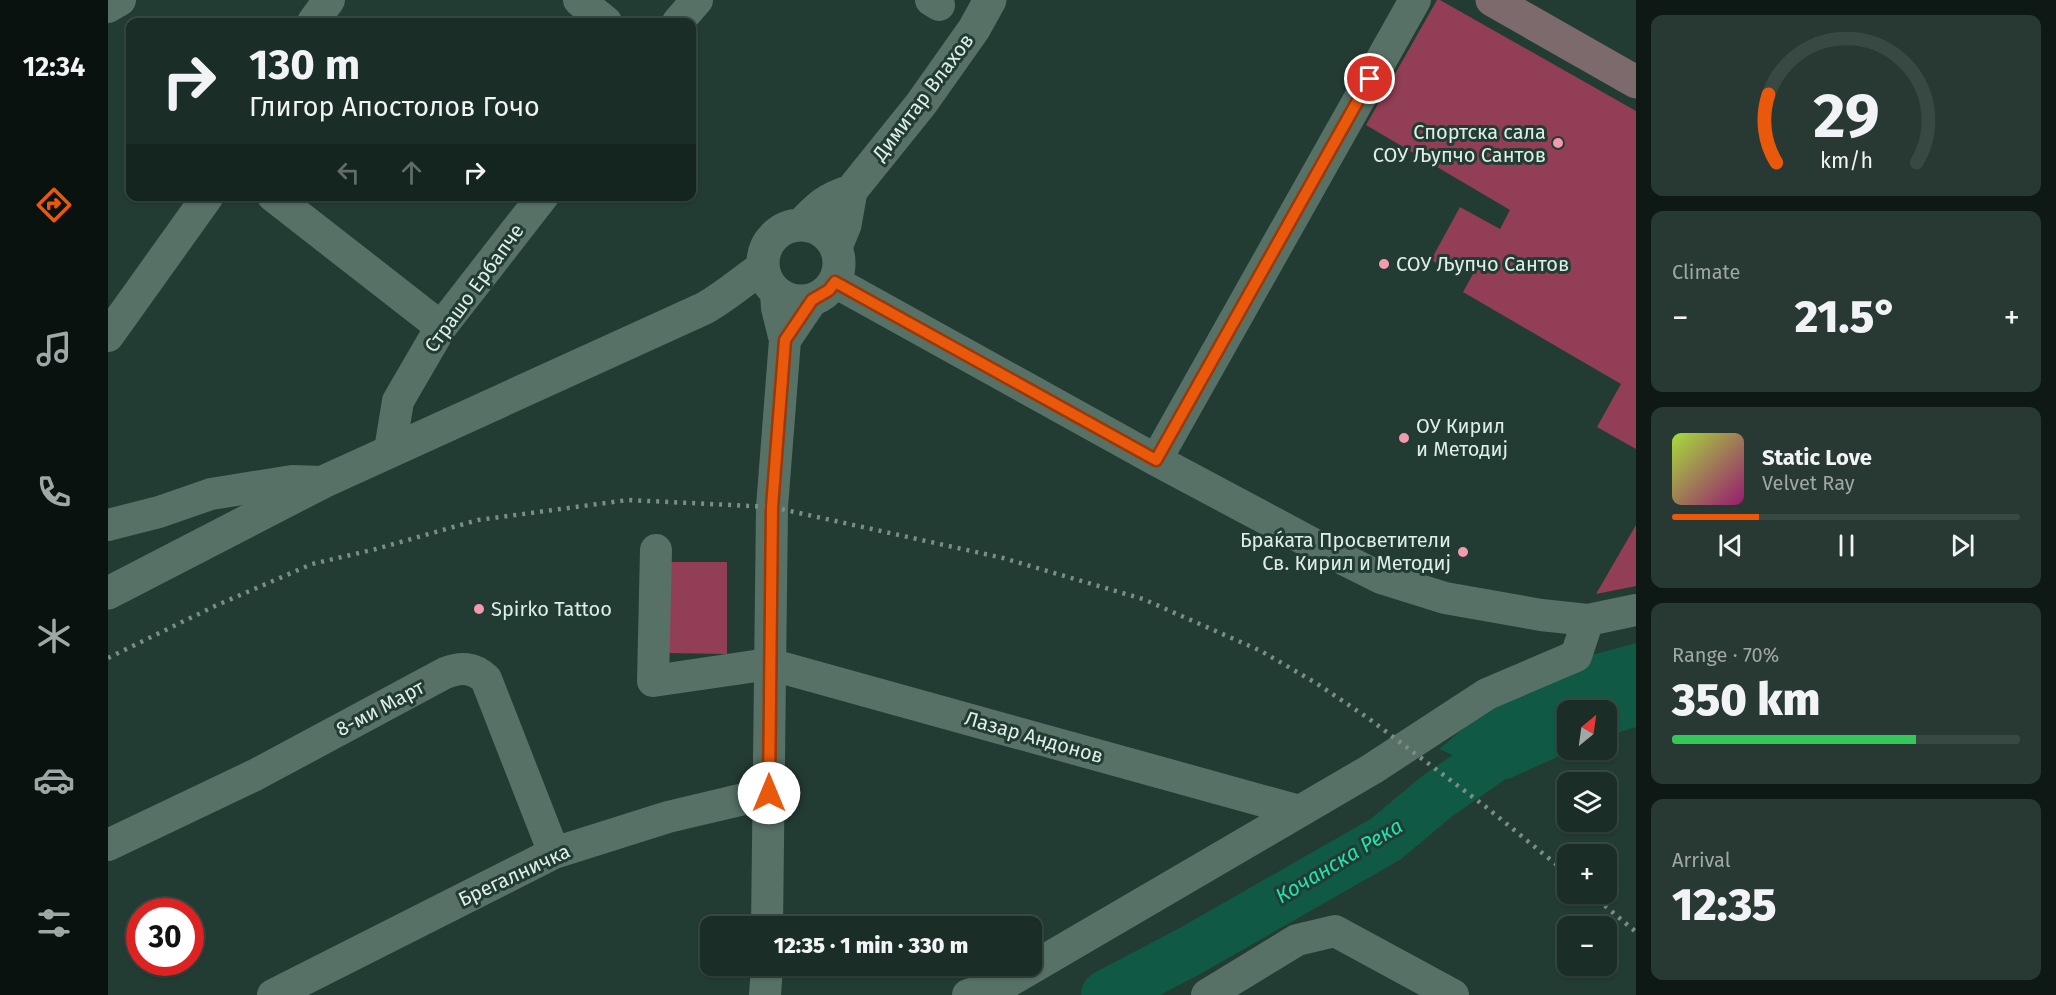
<!DOCTYPE html>
<meta charset="utf-8">
<style>
body{margin:0;font-family:"Fira Sans",sans-serif;background:#273932;color:#f1f3f6;height:100vh;display:flex;flex-direction:column;font-size:22px;white-space:nowrap}
*{box-sizing:border-box;margin:0}
p{font-size:20px;color:#9fa8a7}
.icon{flex:none;width:33px;height:33px;fill:none;stroke:currentColor;stroke-width:2;stroke-linecap:round;stroke-linejoin:round}
.map{position:relative;flex:1;overflow:hidden}
.sheet{display:flex;flex-direction:column;gap:15px;padding:15px;background:#0e1915;width:420px}
.sheet>*{flex:none}
.top-card{position:absolute;left:18px;top:18px;width:570px;height:183px;border-radius:12px;box-shadow:0 2px 4px #0004,0 0 0 2px #384943;background:#1a2d26;color:#f1f3f6;overflow:hidden}
.needle{width:39px;rotate:29deg}
.controls{position:absolute;left:1449px;top:700px;display:grid;gap:12px}
.controls a{display:grid;place-items:center;width:60px;height:60px;border-radius:12px;background:#1a2d26;box-shadow:0 2px 4px #0004,0 0 0 2px #384943;font-size:30px}
.speed{position:absolute;left:18px;top:898px;display:flex;gap:12px;font-size:30px;font-weight:700;text-align:center}
.speed>*{display:grid;place-content:center;width:78px;height:78px;border-radius:50%;background:#1a2d26;box-shadow:0 2px 4px #0004,0 0 0 2px #384943;line-height:1}
.speed .limit{border:9px solid #d22;background:#fff;color:#111}
.pin{position:absolute;display:grid;place-items:center;width:51px;height:51px;color:#fff;margin:-26px;border:3px solid #fff;border-radius:50%;box-shadow:0 2px 6px #0007}
.me{position:absolute;width:66px;margin:-33px;rotate:0deg;stroke-linejoin:round;filter:drop-shadow(0 0 4px #0008)}
.turn{display:flex;align-items:center;gap:21px;height:126px;padding:0 24px;font-size:27px}
.turn .icon{width:78px;height:78px;stroke-width:2.5}
.turn b{display:block;font-size:42px;line-height:51px}
.lanes{display:flex;align-items:center;height:57px;padding:0 24px;background:#0003;justify-content:center;gap:30px;direction:ltr}
.lanes .off{opacity:.35}
.big{font-size:45px;font-weight:800;line-height:1.1}
.sheet .card{flex:1;display:flex;flex-direction:column;justify-content:center;gap:9px;min-width:0;padding:0 21px;border-radius:12px;background:#273932}
.sheet .dial{align-items:center;gap:0}
.dial svg{height:156px;overflow:visible;fill:none;stroke:#384943;stroke-width:7;stroke-linecap:round;text-anchor:middle}
.dial text{fill:#f1f3f6;stroke:none}
.song{display:flex;align-items:center;gap:18px}
.cover{width:72px;height:72px;border-radius:9px;background:linear-gradient(135deg,hsl(80 70% 55%),hsl(320 70% 35%))}
.played{height:6px;border-radius:3px;background:linear-gradient(90deg,#ea580c 25%,#384943 25%)}
.keys{display:flex;justify-content:space-around;direction:ltr}
.heat{display:flex;justify-content:space-between;align-items:center;font-size:33px;direction:ltr}
.charge{height:9px;border-radius:4px;background:linear-gradient(90deg,#34c759 70%,#384943 0)}
.trip{position:absolute;left:592px;top:916px;width:342px;height:60px;border-radius:12px;background:#1a2d26;box-shadow:0 2px 4px #0004,0 0 0 2px #384943;font-weight:800;line-height:60px;text-align:center}
main{display:flex;flex:1;min-height:0}
.menu{display:flex;flex-direction:column;width:108px;justify-content:space-around;align-items:center;background:#0a120f;color:#9fa8a7}
.menu .icon{width:42px;height:42px}
.menu .current{color:#ea580c}
.menu b{font-size:27px;color:#f1f3f6}
.map>svg:first-child{display:block}
.green{fill:#923e56}
.water{fill:#105a45}
.lines{fill:none;stroke-linecap:round;stroke-linejoin:round}
.river{stroke:#105a45;stroke-width:50}
.minor{stroke:#577167;stroke-width:32}
.tertiary{stroke:#577167;stroke-width:33}
.secondary{stroke:#7c6a6d;stroke-width:33}
.rail{stroke:#7a8e87;stroke-width:4.5;stroke-dasharray:3 6;stroke-linecap:butt}
.route-casing{stroke:#983908;stroke-width:15}
.route{stroke:#ea580c;stroke-width:10}
.poi-dot{fill:#f29aae;stroke:#233c33;stroke-width:2}
.labels{text-anchor:middle;stroke-width:6;stroke-linejoin:round;paint-order:stroke}
.street-label{font-size:20px;fill:#dfeee8;stroke:#233c33}
.poi-label{font-size:20px;fill:#dfeee8;stroke:#233c33;text-anchor:start}
.water-label{font-size:21px;font-style:italic;fill:#1fe3b0;stroke:#233c33}
</style>
<main>
<nav class="menu">
<b>12:34</b>
<svg class="icon current" aria-label="directions" viewBox="0 0 24 24"><path d="M12 3l9 9-9 9-9-9zM9 14v-3h6M13 9l2 2-2 2"/></svg>
<svg class="icon" aria-label="music" viewBox="0 0 24 24"><path d="M9 18V5l10-2v13"/><circle cx="6" cy="18" r="3"/><circle cx="16" cy="16" r="3"/></svg>
<svg class="icon" aria-label="phone" viewBox="0 0 24 24"><path d="M5 4h4l2 5-3 2q2 4 5 5l2-3 5 2v4C11 20 4 13 5 4z"/></svg>
<svg class="icon" aria-label="climate" viewBox="0 0 24 24"><path d="M12 3v18M4 7l16 10M4 17L20 7"/></svg>
<svg class="icon" aria-label="car" viewBox="0 0 24 24"><path d="M5 17H2v-5l4-1 3-4h7l3 4 3 1v5h-3M9 17h6M6 11h13"/><circle cx="7" cy="17" r="2"/><circle cx="17" cy="17" r="2"/></svg>
<svg class="icon" aria-label="filters" viewBox="0 0 24 24"><path d="M4 7h16M4 17h16"/><circle cx="9" cy="7" r="2"/><circle cx="15" cy="17" r="2"/></svg>
</nav>
<div class="map">
<svg width="1528" height="995" viewBox="0 0 1528 995">
<rect width="100%" height="100%" fill="#233c33"/>
<path class="green" d="M1329,0H1332L1528,111V449L1489,427L1513,384L1355,292L1370,265L1345,272L1323,260L1352,207L1392,229L1402,210L1258,125Z
M1528,525V586L1488,594Z
M560,562H619V654L560,653Z"/>
<path class="water" d="M1528,643V727L1499,736L1498,711H1460V750H1465L1400,779L1331,749L1422,672Z"/>
<g class="lines">
<path class="river" d="M998,995L1082,951L1278,839L1328,797L1403,745L1460,722"/>
<path class="minor" d="M471,0L498,22
M823,0L831,5
M0,7L12,0
M205,22L221,0
M570,22L589,0
M165,196L333,327
M727,282L1048,460L1211,547L1273,578L1337,598L1433,615L1480,620L1528,610
M0,336L100,196
M677,340L704,300
M282,450L290,401L333,327L435,196
M1048,460L1307,0
M0,525L51,512L103,494L184,481L215,482
M548,550L545,681L661,664L1191,811
M0,845L147,775L337,673C353,667 365,667 378,679L446,853
M659,927L664,507L677,340L669,308L668,292
M165,995L446,853L560,817L661,793
M657,995L659,966
M860,995L898,983L1264,769L1379,694L1468,656L1480,620
M1099,995L1189,940L1227,931L1345,995"/>
<path class="tertiary" d="M655 263a38 38 0 1 1 76 0a38 38 0 1 1-76 0Z
M693,225C710,207 719,198 743,191
M728,247L737,225L743,191L813,104L866,29L882,0
M0,593L215,482L597,308C618,296 635,281 655,267"/>
<path class="secondary" d="M1384,0L1528,82"/>
<path class="rail" d="M0,658L107,606L204,564L268,549L370,520L520,500L664,507L895,558L1035,599L1153,651L1208,683L1260,718L1378,807L1460,874
M1483,894L1528,932"/>
</g>
<g class="lines">
<defs>
<path id="route" d="M661,793L664,507L677,340L704,300L721,290L727,282L1048,460L1262,79"/>
</defs>
<use href="#route" class="route-casing"/>
<use href="#route" class="route"/>
</g>
<g class="poi-dot">
<circle cx="1450" cy="143" r="6"/>
<circle cx="1276" cy="264" r="6"/>
<circle cx="1296" cy="438" r="6"/>
<circle cx="1355" cy="552" r="6"/>
<circle cx="371" cy="609" r="6"/>
</g>
<g class="labels">
<g class="street-label">
<text transform="translate(815 97) rotate(-53)" y="7">Димитар Влахов</text>
<text transform="translate(366 288) rotate(-54)" y="7">Страшо Ербапче</text>
<text transform="translate(272 708) rotate(-28)" y="7">8-ми Март</text>
<text transform="translate(926 737) rotate(16)" y="7">Лазар Андонов</text>
<text transform="translate(406 875) rotate(-25)" y="7">Брегалничка</text>
</g>
<g class="poi-label">
<text x="1438" y="139" text-anchor="end">Спортска сала<tspan x="1438" dy="23">СОУ Љупчо Сантов</tspan></text>
<text x="1288" y="271">СОУ Љупчо Сантов</text>
<text x="1308" y="433">ОУ Кирил<tspan x="1308" dy="23">и Методиј</tspan></text>
<text x="1343" y="547" text-anchor="end">Браќата Просветители<tspan x="1343" dy="23">Св. Кирил и Методиј</tspan></text>
<text x="383" y="616">Spirko Tattoo</text>
</g>
<g class="water-label">
<text transform="translate(1231 861) rotate(-31)" y="7">Кочанска Река</text>
</g>
</g>
</svg>
<div class="controls">
<a><svg class="needle" viewBox="-14 -14 28 28"><path d="M0-13l5 13h-10z" fill="#e53935"/><path d="M0 13l5-13h-10z" fill="#9fa8a7"/></svg></a>
<a><svg class="icon" aria-label="layers" viewBox="0 0 24 24"><path d="M12 4l9 5-9 5-9-5zM3 14l9 5 9-5"/></svg></a>
<a>+</a>
<a>−</a>
</div>
<div class="speed"><div class="limit">30</div></div>
<div class="pin" style="left:1262px;top:79px;background:#d93025"><svg class="icon" aria-label="arrive" viewBox="0 0 24 24"><path d="M6 21V4h12l-3 4 3 4H6"/></svg></div>
<svg class="me" style="left:661px;top:793px" viewBox="-20 -20 40 40"><circle r="19" fill="#fff"/><path d="M0-13L10 11 0 6-10 11z" fill="#ea580c"/></svg>
<div class="trip">12:35 · 1 min · 330 m</div>
<div class="top-card">
<div class="turn"><svg class="icon" aria-label="right" viewBox="0 0 24 24"><path d="M7 20v-9h11M14 6l5 5-5 5"/></svg><div><b>130 m</b>Глигор Апостолов Гочо</div></div>
<div class="lanes"><svg class="icon off" aria-label="left" viewBox="0 0 24 24"><path d="M17 20v-9H6M10 6l-5 5 5 5"/></svg><svg class="icon off" aria-label="ahead" viewBox="0 0 24 24"><path d="M12 20V5M6 11l6-6 6 6"/></svg><svg class="icon" aria-label="right" viewBox="0 0 24 24"><path d="M7 20v-9h11M14 6l5 5-5 5"/></svg></div>
</div>
</div>
<section class="sheet">
<div class="card dial"><svg viewBox="0 0 100 80">
<path d="M14 69A42 42 0 1 1 86 69"/>
<path d="M14 69A42 42 0 0 1 10 34" stroke="#ea580c"/>
<text x="50" y="56" font-size="32" font-weight="700">29</text>
<text x="50" y="72" font-size="11">km/h</text>
</svg></div>
<div class="card"><p>Climate</p>
<div class="heat"><a>−</a><b class="big">21.5°</b><a>+</a></div>
</div>
<div class="card">
<div class="song"><i class="cover"></i><div><b>Static Love</b><p>Velvet Ray</p></div></div>
<div class="played"></div>
<div class="keys"><svg class="icon" aria-label="previous" viewBox="0 0 24 24"><path d="M18 5L8 12l10 7zM5 5v14"/></svg><svg class="icon" aria-label="pause" viewBox="0 0 24 24"><path d="M8 5v14M16 5v14"/></svg><svg class="icon" aria-label="next" viewBox="0 0 24 24"><path d="M6 5l10 7-10 7zM19 5v14"/></svg></div>
</div>
<div class="card"><p>Range · 70%</p><b class="big">350 km</b><div class="charge"></div></div>
<div class="card"><p>Arrival</p><b class="big">12:35</b></div>
</section>
</main>
